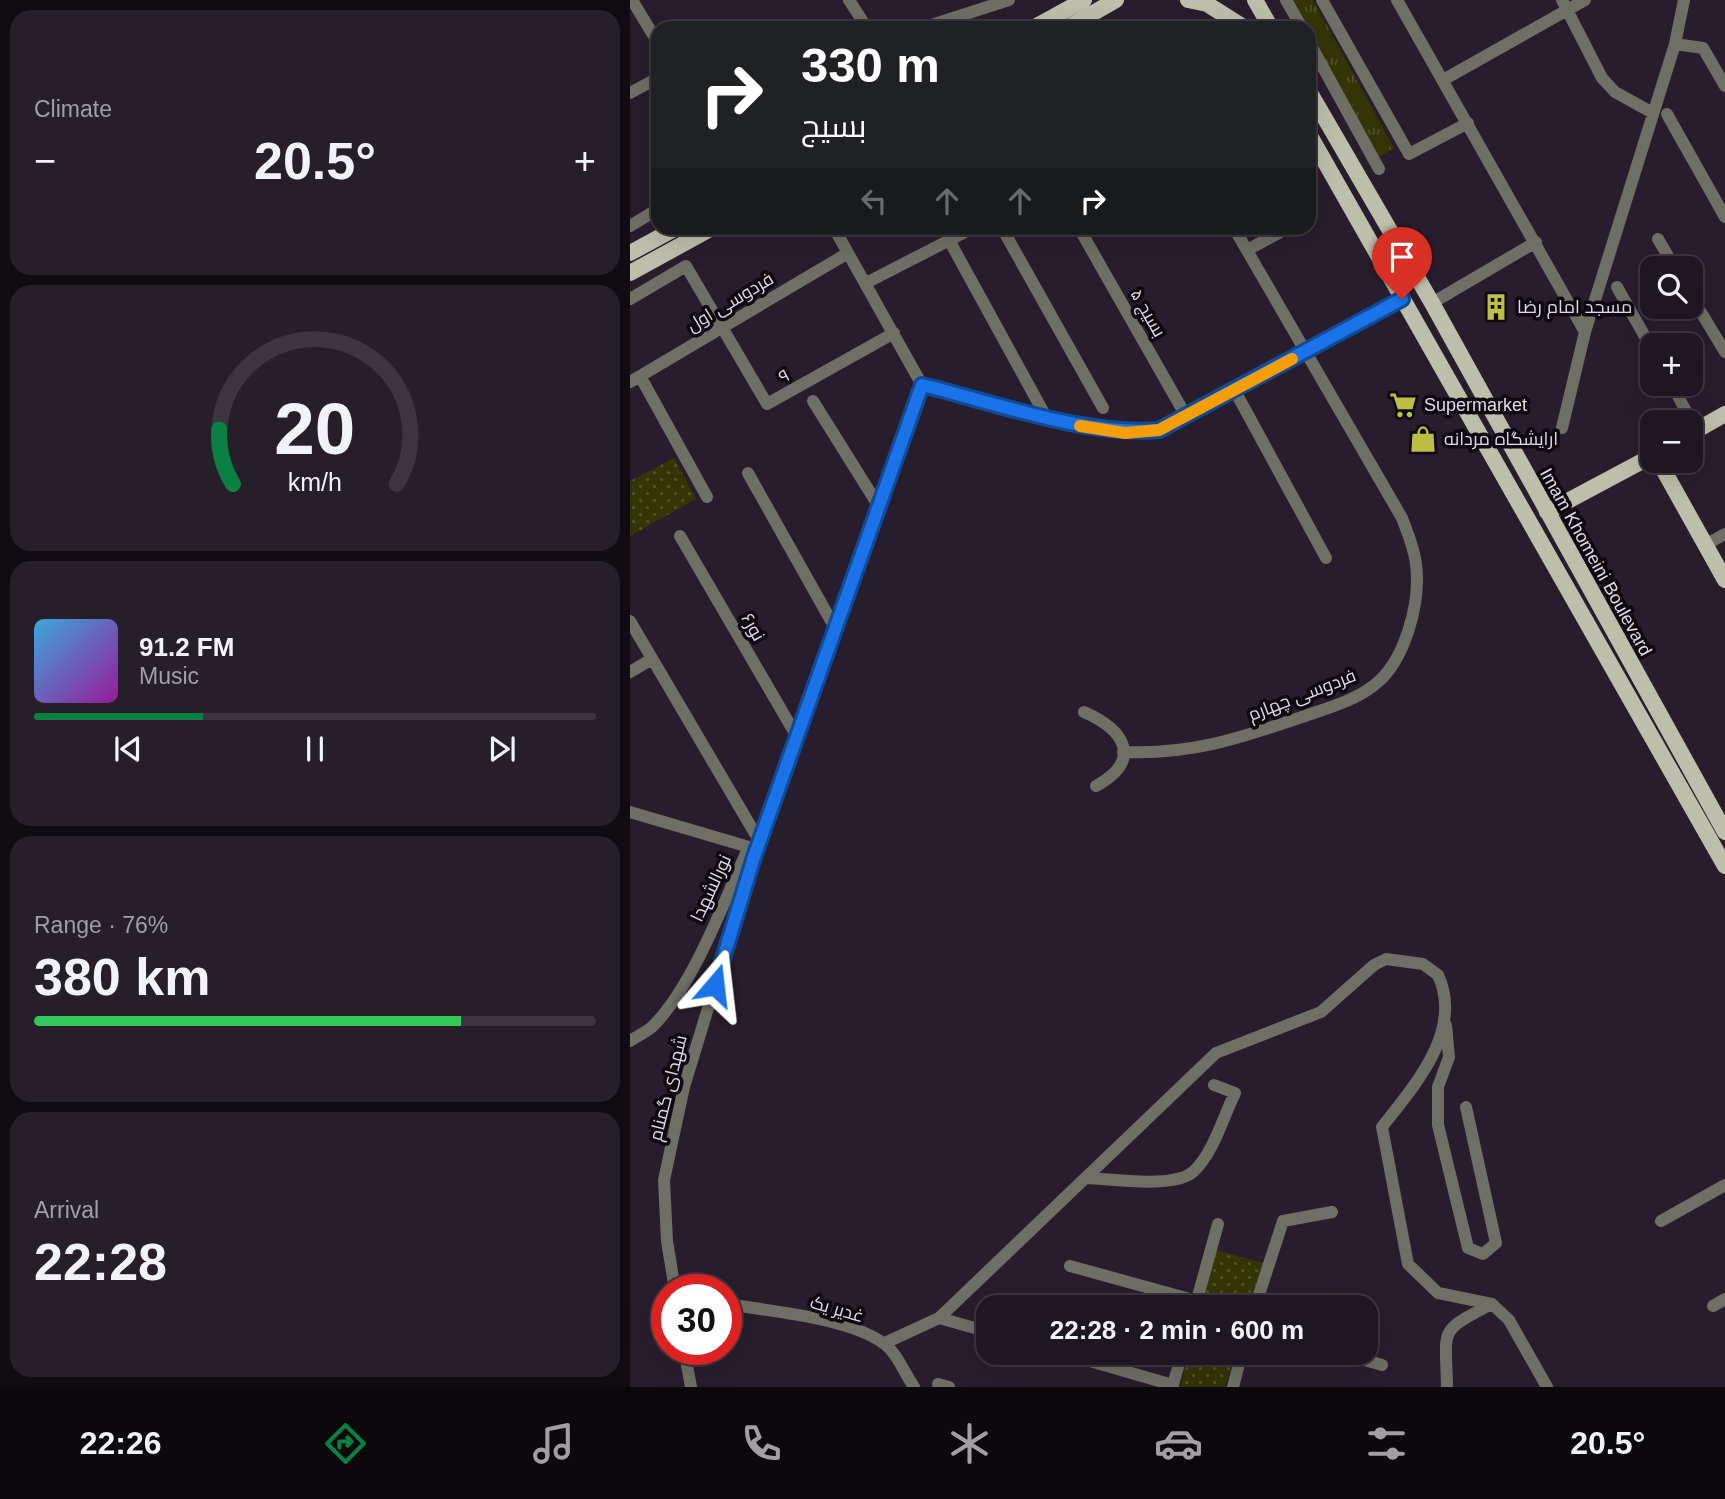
<!DOCTYPE html>
<meta charset="utf-8">
<style>
body{margin:0;font-family:Arial,Cairo,sans-serif;background:#261f2a;color:#f1f3f6;height:100vh;display:flex;flex-direction:column;font-size:26px;white-space:nowrap}
*{box-sizing:border-box;margin:0}
p{font-size:23px;color:#a19fa5}
.icon{flex:none;width:38px;height:38px;fill:none;stroke:currentColor;stroke-width:2;stroke-linecap:round;stroke-linejoin:round}
.map{position:relative;flex:1;overflow:hidden}
.sheet{display:flex;flex-direction:column;gap:10px;padding:10px;background:#100c12;width:630px}
.sheet>*{flex:none}
.top-card{position:absolute;left:21px;top:21px;width:665px;height:214px;border-radius:21px;box-shadow:0 7px 28px #0002,0 0 0 2px #3c353f;background:#202124;color:#fff;overflow:hidden}
.controls{position:absolute;left:1010px;top:256px;display:grid;gap:14px}
.controls a{display:grid;place-items:center;width:63px;height:63px;border-radius:14px;background:#1e1621;box-shadow:0 7px 28px #0002,0 0 0 2px #3c353f;font-size:35px}
.speed{position:absolute;left:21px;top:1274px;display:flex;gap:14px;font-size:35px;font-weight:700;text-align:center}
.speed>*{display:grid;place-content:center;width:91px;height:91px;border-radius:50%;background:#1e1621;box-shadow:0 7px 28px #0002,0 0 0 2px #3c353f;line-height:1}
.speed .limit{border:10px solid #d22;background:#fff;color:#111}
.pin{position:absolute;display:grid;place-items:center;width:60px;height:60px;color:#fff;margin:-72px -30px;border-radius:50% 50% 50% 0;rotate:-45deg;box-shadow:0 0 7px #0007}
.pin .icon{rotate:45deg}
.me{position:absolute;width:77px;margin:-38px;rotate:17deg;stroke-linejoin:round;filter:drop-shadow(0 0 5px #0008)}
.turn{display:flex;align-items:center;gap:24px;height:147px;padding:0 35px;font-size:32px}
.turn .icon{width:91px;height:91px;stroke-width:2.5}
.turn b{display:block;font-size:49px;line-height:60px}
.lanes{display:flex;align-items:center;height:66px;padding:0 35px;background:#0003;justify-content:center;gap:35px;direction:ltr}
.lanes .off{opacity:.35}
.big{font-size:52px;font-weight:800;line-height:1.1}
.sheet .widget{flex:1;display:flex;flex-direction:column;justify-content:center;gap:10px;min-width:0;padding:0 24px;border-radius:21px;background:#261f2a}
.sheet .dial{align-items:center;gap:0}
.dial svg{height:182px;overflow:visible;fill:none;stroke:#3c353f;stroke-width:7;stroke-linecap:round;text-anchor:middle}
.dial text{fill:#f1f3f6;stroke:none}
.song{display:flex;align-items:center;gap:21px}
.cover{width:84px;height:84px;border-radius:10px;background:linear-gradient(135deg,hsl(200 70% 55%),hsl(300 70% 35%))}
.played{height:7px;border-radius:4px;background:linear-gradient(90deg,#0b8043 30%,#3c353f 30%)}
.keys{display:flex;justify-content:space-around;direction:ltr}
.heat{display:flex;justify-content:space-between;align-items:center;font-size:38px;direction:ltr}
.charge{height:10px;border-radius:5px;background:linear-gradient(90deg,#34c759 76%,#3c353f 0)}
.trip{position:absolute;left:346px;top:1295px;width:402px;height:70px;border-radius:21px;background:#1e1621;box-shadow:0 7px 28px #0002,0 0 0 2px #3c353f;font-weight:800;line-height:70px;text-align:center}
.menu{display:flex;height:112px;justify-content:space-around;align-items:center;background:#0c090d;color:#a19fa5}
.menu .icon{width:49px;height:49px}
.menu .current{color:#0b8043}
.menu b{font-size:32px;color:#f1f3f6}
main{display:flex;flex:1;min-height:0}
.map>svg:first-child{display:block}
.grass{fill:url(#grass-tufts)}
.park{fill:url(#park-dots)}
.lines{fill:none;stroke-linecap:round;stroke-linejoin:round}
.minor{stroke:#6f6f66;stroke-width:12}
.major{stroke:#bdbfab;stroke-width:16}
.route-casing{stroke:#114b97;stroke-width:18}
.route{stroke:#1a73e8;stroke-width:12}
.slow{stroke:#f59e0b;stroke-width:12}
.labels{text-anchor:middle;stroke-width:7;stroke-linejoin:round;paint-order:stroke}
.street-label{font-size:18px;fill:#e1d9e4;stroke:#0e0910}
.poi-label{font-size:18px;fill:#e1d9e4;stroke:#0e0910;text-anchor:start}
</style>
<main>
<section class="sheet">
<div class="widget"><p>Climate</p>
<div class="heat"><a>−</a><b class="big">20.5°</b><a>+</a></div>
</div>
<div class="widget dial"><svg viewBox="0 0 100 80">
<path d="M14 69A42 42 0 1 1 86 69"/>
<path d="M14 69A42 42 0 0 1 8 45" stroke="#0b8043"/>
<text x="50" y="56" font-size="32" font-weight="700">20</text>
<text x="50" y="72" font-size="11">km/h</text>
</svg></div>
<div class="widget">
<div class="song"><i class="cover"></i><div><b>91.2 FM</b><p>Music</p></div></div>
<div class="played"></div>
<div class="keys"><svg class="icon" aria-label="previous" viewBox="0 0 24 24"><path d="M18 5L8 12l10 7zM5 5v14"/></svg><svg class="icon" aria-label="pause" viewBox="0 0 24 24"><path d="M8 5v14M16 5v14"/></svg><svg class="icon" aria-label="next" viewBox="0 0 24 24"><path d="M6 5l10 7-10 7zM19 5v14"/></svg></div>
</div>
<div class="widget"><p>Range · 76%</p><b class="big">380 km</b><div class="charge"></div></div>
<div class="widget"><p>Arrival</p><b class="big">22:28</b></div>
</section>
<div class="map">
<svg width="1095" height="1387" viewBox="0 0 1095 1387">
<defs>
<pattern id="grass-tufts" width="24" height="20" patternUnits="userSpaceOnUse" patternTransform="scale(1.75)"><rect width="24" height="20" fill="#343505"/><path d="M3 7l-1-3M5 7V3M7 7l1-3M15 17l-1-3M17 17v-4M19 17l1-3" fill="none" stroke="#515229"/></pattern>
<pattern id="park-dots" width="8" height="8" patternUnits="userSpaceOnUse" patternTransform="scale(1.75)"><rect width="8" height="8" fill="#343505"/><path d="M2 2h.1M6 6h.1" fill="none" stroke="#515229" stroke-width="1.8" stroke-linecap="round"/></pattern>
</defs>
<rect width="100%" height="100%" fill="#281d2c"/>
<path class="grass" d="M662,0H683L764,148L749,157Z"/>
<path class="park" d="M44,458L66,499L0,536V481Z
M586,1250L633,1263L619,1307H571Z
M559,1353H606L595,1387H550Z"/>
<g class="lines">
<path class="minor" d="M2,0L28,43
M219,0L237,28
M656,0L672,28
M692,0L779,154L838,123
M767,0L955,332
M932,0L972,78L985,92L1023,113
M292,28L379,0
M679,42L749,169
M1045,44L1073,48L1095,86
M813,80L955,0
M0,93L28,78
M1037,114L1095,217
M0,226L28,209
M204,228L292,385
M372,228L473,408
M449,228L556,416
M1028,239L1045,268
M319,240L415,415
M617,250L658,228
M236,283L343,228
M987,287L1022,349
M1060,294L1095,352
M0,299L56,266L137,404L264,333
M802,303L906,242
M10,376L77,497
M0,382L218,253
M1041,383L1066,430
M292,385C366,403 454,436 529,430L772,299
M605,391L696,558
M183,401L248,505
M932,428L955,332L1045,44L1054,0
M118,473L204,626
M50,536L166,735
M1075,545L1095,534
M0,621L130,842L126,844
M0,672L22,659
M454,712C495,730 513,760 466,786
M493,752C562,755 610,738 675,716C697,708 724,701 743,686C775,663 791,602 786,564C784,547 778,534 772,518L604,228
M0,812L119,847
M816,1025L819,1057L808,1087V1125L838,1248L853,1254L866,1243L836,1107
M0,1041C7,1036 17,1032 23,1026C64,985 94,900 119,847
M456,1178C482,1179 546,1189 564,1171C584,1152 593,1117 605,1093L584,1085
M1031,1221L1095,1185
M440,1266L567,1301
M45,1290L37,1241L34,1180L54,1087L124,857L292,385
M96,1304C139,1311 219,1318 253,1343C266,1351 275,1374 284,1387
M1083,1306L1095,1299
M565,1307L588,1224
M625,1307L653,1221L702,1212
M309,1318L359,1332
M255,1343L309,1318L586,1053L691,1012L744,965L756,959L793,964L808,975C834,1031 784,1086 752,1127L778,1264L808,1293L862,1304L879,1320L917,1387
M54,1349L61,1387
M432,1353L543,1385L552,1353
M711,1353L752,1365
M308,1384L319,1387
M603,1387L612,1353
M817,1387C816,1328 807,1332 862,1304"/>
<path class="major" d="M558,0L577,4L615,28
M625,0L641,28
M403,28L454,0
M437,28L486,0
M679,91L802,303L1095,832
M679,134L1095,866
M0,253L46,228
M0,273L82,228
M1060,434L1095,414
M1028,460L1095,580
M917,512L1022,456"/>
</g>
<g class="lines">
<defs>
<path id="route" d="M85,985L124,857L292,385C366,403 454,436 529,430L772,299"/>
</defs>
<use href="#route" class="route-casing"/>
<use href="#route" class="route"/>
<path class="slow" d="M450,426L495,433L529,430L662,359"/>
</g>
<defs>
<symbol id="building-bare" viewBox="-9 -9 18 18"><path d="M-4-6H4V6H1V3H-1V6H-4ZM-2.5-4.3h1.7v1.8h-1.7ZM.8-4.3h1.7v1.8H.8ZM-2.5-1h1.7V.8h-1.7ZM.8-1h1.7V.8H.8Z" fill="#bcbf44" stroke="#0e0910" stroke-width="2.5" paint-order="stroke"/></symbol>
<symbol id="supermarket-bare" viewBox="-9 -9 18 18"><path d="M-6-5.5h2.5l.6 2H6L4.5 2H-2.5L-4.4-4H-6ZM-1.5 3.2a1.3 1.3 0 1 0 .1 0ZM3 3.2a1.3 1.3 0 1 0 .1 0Z" fill="#bcbf44" stroke="#0e0910" stroke-width="2.5" paint-order="stroke"/></symbol>
<symbol id="shop-bare" viewBox="-9 -9 18 18"><path d="M-5-2.5h2.3a2.7 3.5 0 0 1 5.4 0H5L5.5 6h-11ZM-1.5-2.5h3a1.5 2.3 0 0 0-3 0Z" fill="#bcbf44" stroke="#0e0910" stroke-width="2.5" paint-order="stroke"/></symbol>
</defs>
<g fill-rule="evenodd">
<use href="#building-bare" x="847" y="288" width="38" height="38"/>
<use href="#supermarket-bare" x="754" y="386" width="38" height="38"/>
<use href="#shop-bare" x="774" y="420" width="38" height="38"/>
</g>
<g class="labels">
<g class="street-label">
<text transform="translate(100 302) rotate(-31)" y="6">فردوسی اول</text>
<text transform="translate(518 313) rotate(60)" y="6">بسیج ۵</text>
<text transform="translate(154 376) rotate(-28)" y="6">۹</text>
<text transform="translate(966 562) rotate(61)" y="6">Imam Khomeini Boulevard</text>
<text transform="translate(123 627) rotate(60)" y="6">نور۶</text>
<text transform="translate(672 695) rotate(-21)" y="6">فردوسی چهارم</text>
<text transform="translate(81 888) rotate(-65)" y="6">نورالشهدا</text>
<text transform="translate(38 1088) rotate(-76)" y="6">شهدای گمنام</text>
<text transform="translate(207 1309) rotate(16)" y="6">غدیر یک</text>
</g>
<g class="poi-label">
<text x="887" y="313">مسجد امام رضا</text>
<text x="794" y="411">Supermarket</text>
<text x="814" y="445">ارایشگاه مردانه</text>
</g>
</g>
</svg>
<div class="controls">
<a><svg class="icon" aria-label="search" viewBox="0 0 24 24"><circle cx="10" cy="10" r="6"/><path d="M15 15l6 6"/></svg></a>
<a>+</a>
<a>−</a>
</div>
<div class="speed"><div class="limit">30</div></div>
<div class="pin" style="left:772px;top:299px;background:#d93025"><svg class="icon" aria-label="arrive" viewBox="0 0 24 24"><path d="M6 21V4h12l-3 4 3 4H6"/></svg></div>
<svg class="me" style="left:85px;top:985px" viewBox="-20 -20 40 40"><path d="M0-17L14 15 0 8-14 15z" fill="#1a73e8" stroke="#fff" stroke-width="4"/></svg>
<div class="trip">22:28 · 2 min · 600 m</div>
<div class="top-card">
<div class="turn"><svg class="icon" aria-label="right" viewBox="0 0 24 24"><path d="M7 20v-9h11M14 6l5 5-5 5"/></svg><div><b>330 m</b>بسیج</div></div>
<div class="lanes"><svg class="icon off" aria-label="left" viewBox="0 0 24 24"><path d="M17 20v-9H6M10 6l-5 5 5 5"/></svg><svg class="icon off" aria-label="ahead" viewBox="0 0 24 24"><path d="M12 20V5M6 11l6-6 6 6"/></svg><svg class="icon off" aria-label="ahead" viewBox="0 0 24 24"><path d="M12 20V5M6 11l6-6 6 6"/></svg><svg class="icon" aria-label="right" viewBox="0 0 24 24"><path d="M7 20v-9h11M14 6l5 5-5 5"/></svg></div>
</div>
</div>
</main>
<nav class="menu">
<b>22:26</b>
<svg class="icon current" aria-label="directions" viewBox="0 0 24 24"><path d="M12 3l9 9-9 9-9-9zM9 14v-3h6M13 9l2 2-2 2"/></svg>
<svg class="icon" aria-label="music" viewBox="0 0 24 24"><path d="M9 18V5l10-2v13"/><circle cx="6" cy="18" r="3"/><circle cx="16" cy="16" r="3"/></svg>
<svg class="icon" aria-label="phone" viewBox="0 0 24 24"><path d="M5 4h4l2 5-3 2q2 4 5 5l2-3 5 2v4C11 20 4 13 5 4z"/></svg>
<svg class="icon" aria-label="climate" viewBox="0 0 24 24"><path d="M12 3v18M4 7l16 10M4 17L20 7"/></svg>
<svg class="icon" aria-label="car" viewBox="0 0 24 24"><path d="M5 17H2v-5l4-1 3-4h7l3 4 3 1v5h-3M9 17h6M6 11h13"/><circle cx="7" cy="17" r="2"/><circle cx="17" cy="17" r="2"/></svg>
<svg class="icon" aria-label="filters" viewBox="0 0 24 24"><path d="M4 7h16M4 17h16"/><circle cx="9" cy="7" r="2"/><circle cx="15" cy="17" r="2"/></svg>
<b>20.5°</b>
</nav>
